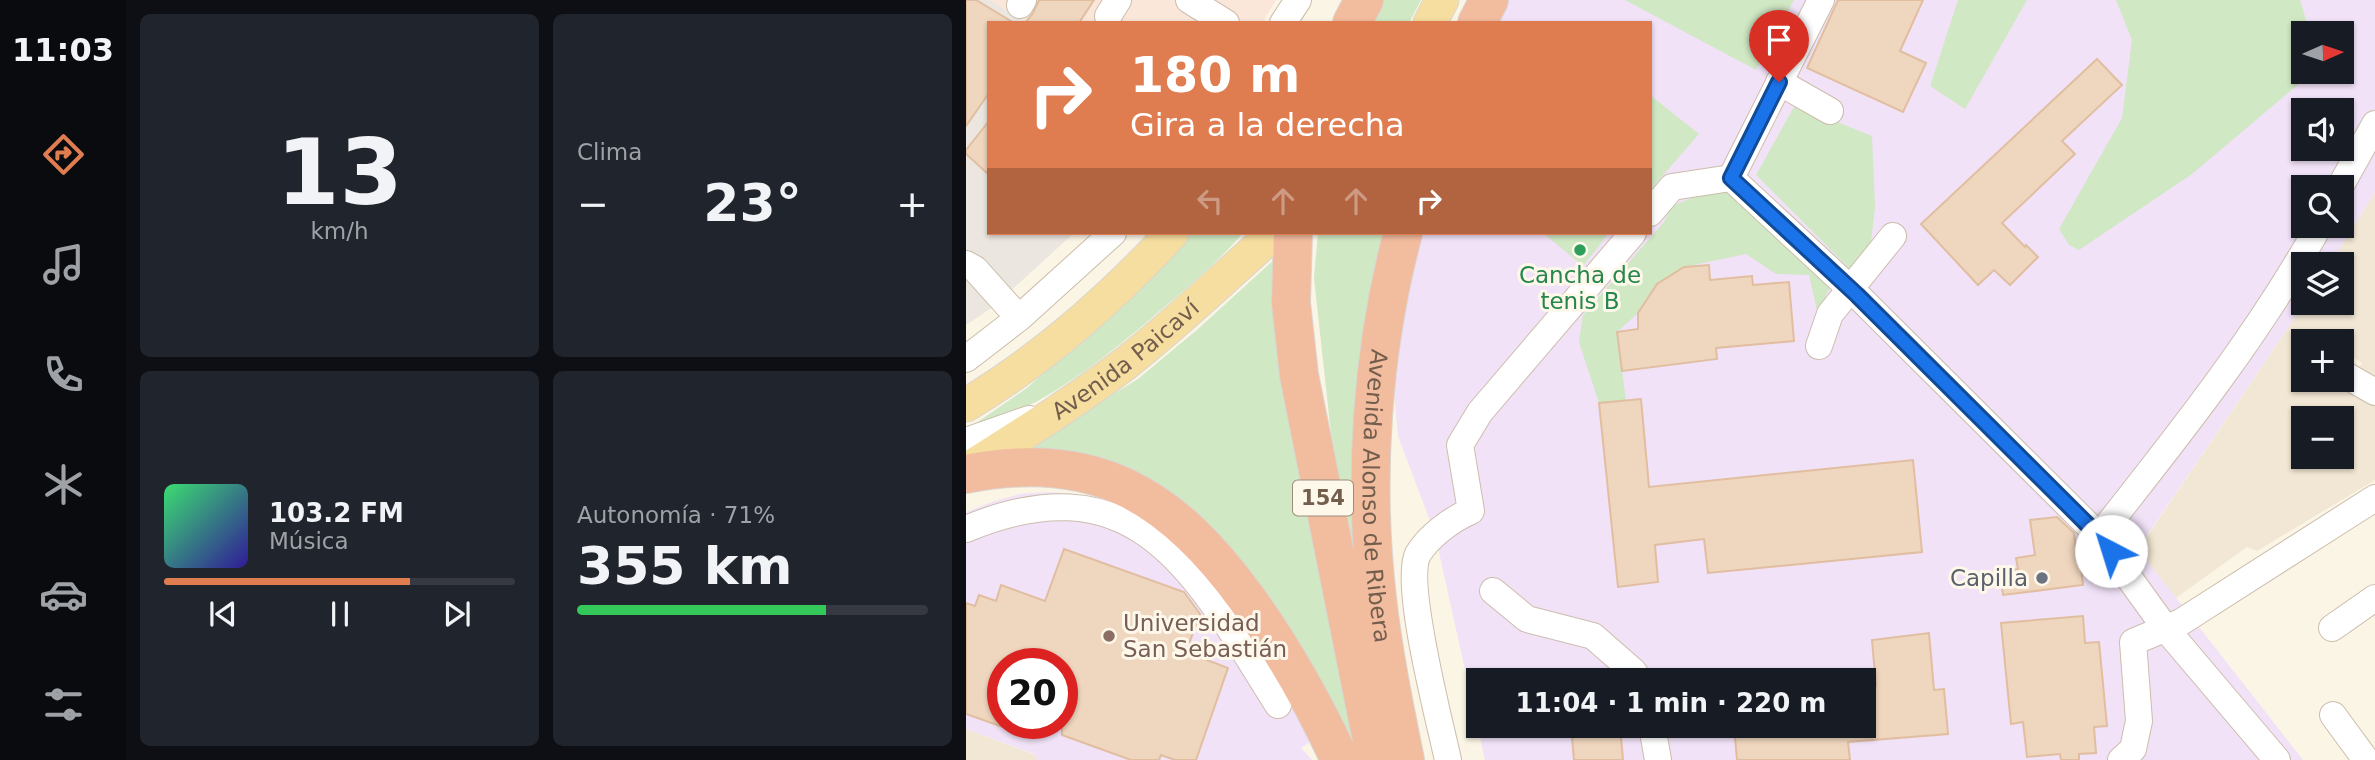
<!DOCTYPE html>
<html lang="es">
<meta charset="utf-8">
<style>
body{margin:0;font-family:"DejaVu Sans",sans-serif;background:#20242c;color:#f1f3f6;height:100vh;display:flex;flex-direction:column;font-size:26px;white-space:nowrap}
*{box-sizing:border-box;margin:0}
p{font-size:23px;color:#9ea1a6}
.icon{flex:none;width:38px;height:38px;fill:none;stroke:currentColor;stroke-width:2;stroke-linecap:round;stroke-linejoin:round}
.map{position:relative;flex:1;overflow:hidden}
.panel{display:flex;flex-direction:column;gap:14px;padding:14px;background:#0d0f14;width:840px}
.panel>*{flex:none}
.banner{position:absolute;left:21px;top:21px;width:665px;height:214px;border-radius:0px;box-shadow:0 2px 5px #0004;background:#df7d51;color:#fff;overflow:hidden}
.needle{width:46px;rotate:87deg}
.controls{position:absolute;left:1325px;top:21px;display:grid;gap:14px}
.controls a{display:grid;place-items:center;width:63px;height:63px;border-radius:0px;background:#171b24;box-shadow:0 2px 5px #0004;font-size:35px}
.speed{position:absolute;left:21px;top:648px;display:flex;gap:14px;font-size:35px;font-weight:700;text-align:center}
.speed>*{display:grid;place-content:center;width:91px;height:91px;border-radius:50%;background:#171b24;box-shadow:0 2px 5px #0004;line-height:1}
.speed .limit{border:10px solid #d22;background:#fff;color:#111}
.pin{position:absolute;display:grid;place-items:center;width:60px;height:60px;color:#fff;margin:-72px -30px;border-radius:50% 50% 50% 0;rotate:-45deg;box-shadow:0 0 7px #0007}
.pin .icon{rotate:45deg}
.me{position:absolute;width:77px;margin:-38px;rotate:320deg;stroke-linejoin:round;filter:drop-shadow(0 0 5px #0008)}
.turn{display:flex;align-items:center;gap:24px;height:147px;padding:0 28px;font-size:32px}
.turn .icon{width:91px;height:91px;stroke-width:2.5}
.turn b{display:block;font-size:49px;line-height:60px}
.lanes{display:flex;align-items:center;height:66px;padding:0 28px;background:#0003;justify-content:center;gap:35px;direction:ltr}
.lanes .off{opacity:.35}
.big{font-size:52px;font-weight:700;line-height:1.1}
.panel .tile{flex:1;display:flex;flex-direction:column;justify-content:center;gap:10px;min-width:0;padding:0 24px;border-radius:10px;background:#20242c}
.panel .dial{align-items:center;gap:0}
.dial b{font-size:91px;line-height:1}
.song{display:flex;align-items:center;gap:21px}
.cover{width:84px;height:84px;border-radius:10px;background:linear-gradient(135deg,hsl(140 70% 55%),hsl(250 70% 35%))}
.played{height:7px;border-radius:4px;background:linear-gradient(90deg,#df7d51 70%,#363941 70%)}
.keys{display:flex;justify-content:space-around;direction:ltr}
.heat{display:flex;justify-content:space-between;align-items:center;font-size:38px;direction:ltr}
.charge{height:10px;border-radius:5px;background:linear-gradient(90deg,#34c759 71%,#363941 0)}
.panel .tiles{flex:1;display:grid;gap:14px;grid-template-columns:repeat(2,1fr)}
.trip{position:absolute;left:500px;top:668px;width:410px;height:70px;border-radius:0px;background:#171b24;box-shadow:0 2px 5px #0004;font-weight:700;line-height:70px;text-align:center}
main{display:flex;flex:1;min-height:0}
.menu{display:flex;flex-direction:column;width:126px;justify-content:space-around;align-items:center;background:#090b0e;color:#9ea1a6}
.menu .icon{width:49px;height:49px}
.menu .current{color:#df7d51}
.menu b{font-size:32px;color:#f1f3f6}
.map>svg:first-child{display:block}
.residential{fill:#f2e7d4;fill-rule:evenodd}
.commercial{fill:#fbe6da}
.industrial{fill:#ebe6df}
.education{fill:#f1e2f7;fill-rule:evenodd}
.green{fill:#d0e8c4}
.building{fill:#efd6be;stroke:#e1bea0;stroke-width:2}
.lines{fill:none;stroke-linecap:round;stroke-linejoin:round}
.minor-casing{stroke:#ccbdac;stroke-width:28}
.major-casing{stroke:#dbd5d0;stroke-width:35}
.highway-casing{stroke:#dbd5d0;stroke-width:40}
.minor{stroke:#fff;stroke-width:26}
.major{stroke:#f6dea1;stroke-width:33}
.highway{stroke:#f2bc9f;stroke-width:38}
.route-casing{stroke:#114b97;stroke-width:18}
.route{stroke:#1a73e8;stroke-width:12}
.leisure-dot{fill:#2e9e5b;stroke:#fef8eb;stroke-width:2.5}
.worship-dot{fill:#6b7280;stroke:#fef8eb;stroke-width:2.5}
.education-dot{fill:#8d6e63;stroke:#fef8eb;stroke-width:2.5}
.labels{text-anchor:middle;stroke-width:6;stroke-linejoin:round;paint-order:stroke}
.shield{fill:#fef8eb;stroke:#9d8c7c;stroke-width:2}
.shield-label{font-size:21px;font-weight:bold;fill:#735d4c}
.leisure-label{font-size:23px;fill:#27864d;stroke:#fef8eb}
.street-label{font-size:23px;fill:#735d4c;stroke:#fef8eb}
.worship-label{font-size:23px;fill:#5b616d;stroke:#fef8eb;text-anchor:end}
.education-label{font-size:23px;fill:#785e54;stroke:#fef8eb;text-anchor:start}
</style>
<main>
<nav class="menu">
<b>11:03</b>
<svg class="icon current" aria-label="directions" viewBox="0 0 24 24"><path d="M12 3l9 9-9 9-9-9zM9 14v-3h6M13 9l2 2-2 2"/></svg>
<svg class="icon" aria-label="music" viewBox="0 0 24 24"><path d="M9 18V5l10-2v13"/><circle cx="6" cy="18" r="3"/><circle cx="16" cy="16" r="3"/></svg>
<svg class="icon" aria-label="phone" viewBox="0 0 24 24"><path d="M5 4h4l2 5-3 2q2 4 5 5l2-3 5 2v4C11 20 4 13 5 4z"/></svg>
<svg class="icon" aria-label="climate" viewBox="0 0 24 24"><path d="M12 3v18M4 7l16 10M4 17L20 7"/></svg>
<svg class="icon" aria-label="car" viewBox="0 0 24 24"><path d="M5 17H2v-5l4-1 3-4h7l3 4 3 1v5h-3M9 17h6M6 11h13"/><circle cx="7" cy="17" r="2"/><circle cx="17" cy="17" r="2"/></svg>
<svg class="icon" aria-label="filters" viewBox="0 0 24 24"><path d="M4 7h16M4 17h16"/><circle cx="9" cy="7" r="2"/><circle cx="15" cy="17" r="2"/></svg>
</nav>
<section class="panel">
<div class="tiles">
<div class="tile dial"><b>13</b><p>km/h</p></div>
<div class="tile"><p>Clima</p>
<div class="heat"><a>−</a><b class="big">23°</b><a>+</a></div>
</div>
<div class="tile">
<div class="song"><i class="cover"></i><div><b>103.2 FM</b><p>Música</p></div></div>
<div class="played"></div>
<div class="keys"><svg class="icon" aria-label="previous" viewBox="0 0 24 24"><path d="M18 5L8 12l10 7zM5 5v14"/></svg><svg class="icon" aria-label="pause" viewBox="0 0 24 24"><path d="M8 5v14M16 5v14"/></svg><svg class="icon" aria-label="next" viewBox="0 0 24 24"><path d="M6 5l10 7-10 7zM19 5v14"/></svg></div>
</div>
<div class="tile"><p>Autonomía · 71%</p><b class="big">355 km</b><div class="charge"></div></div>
</div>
</section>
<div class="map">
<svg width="1409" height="760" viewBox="0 0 1409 760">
<rect width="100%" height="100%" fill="#fbf5e5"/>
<path class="residential" d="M1409,192V383L1391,372L1396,363L1376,350V341H1361L1352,336L1349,341H1337L1336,364L1337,380H1364L1409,405V480L1291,551L1281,547L1210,598L1172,550L1339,303H1376V264H1364ZM1337,418H1376V457H1337Z
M0,729L69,755L73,760H0Z"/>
<path class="commercial" d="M24,0H310L296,23H61Z"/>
<path class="industrial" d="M0,0H24L61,23H23V233H108L27,307L0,325Z"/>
<path class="education" d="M541,0H1409V192L1364,264H1337V303H1339L1172,549L1337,760H519L469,534L432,436L428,392L446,258L453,233H684V23H531ZM1337,33H1376V72H1337ZM1337,110H1376V149H1337ZM1337,187H1376V226H1337ZM513,681H898V726H513Z
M82,492L111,494L145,503L178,518L354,736L335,748L346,760H72L68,754L0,729V512L29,501L54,494ZM37,663H96V723H37Z"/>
<path class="green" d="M417,0H455L443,23H403Z
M659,0H828L790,70Z
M992,0H1061L999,109L964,86Z
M1150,0H1334L1344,33H1337V72H1347L1226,174L1113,250L1103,245L1093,229L1156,118L1166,40Z
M684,95L733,134L685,189L684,188Z
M829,105L906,136L909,207L905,242L888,273L790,175Z
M763,183L867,279L852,315L843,275L810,274L780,254L718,267L691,284L672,313L651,332L660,401L633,403L613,342L617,315L698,222L706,206Z
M223,233H277C252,262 224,285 195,310C138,359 74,411 0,430L61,388L137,320Z
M352,233H421L396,627L366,443L348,278Z
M577,233H643L617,266Z
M311,257L397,760L269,561L48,455L172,379L232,329Z"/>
<path class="building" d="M0,0H10L48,23H23V93L0,126Z
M73,0H128L113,23H59L67,13Z
M872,0H957L934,51L960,63L937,112L841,68Z
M1131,59L1156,85L1096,141L1109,154L1036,223L1059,247L1060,245L1072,257L1044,285L1028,270L1012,285L955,224Z
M23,121V175L0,154V150Z
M743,265L744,280L786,276L787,285L823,282L828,341L750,348L751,359L656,371L651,332L672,329V313L691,284L718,267Z
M675,399L683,487L947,460L956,552L742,573L738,539L689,545L692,582L652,587L633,403Z
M1091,517L1108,533L1111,558H1114L1117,585L1037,595L1034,572L1052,569L1050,558L1069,555L1064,520Z
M98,549L218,592L234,614L220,652L262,668L230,760H209L195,755L193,760H165L96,735V663H37V727L0,714V603L9,606L13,595L30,601L35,585L79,601Z
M1117,616L1119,643L1133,642L1141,726L1128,727L1130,753L1113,754V760H1095L1094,754L1061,757L1057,722L1045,724L1035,623Z
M963,633L968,690L978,689L982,734L882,742L884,760H771L768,726H905L901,687L910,686L906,640Z
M605,726H654L657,760H608Z"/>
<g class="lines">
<defs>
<path id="minor" d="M223,0L260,23
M54,5L57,0
M142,16L152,0
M317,23L332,0
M813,82L864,111
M765,178L855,0
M1374,187L1409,124
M684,213L706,187L765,178L891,295L1133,536L1200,629L1311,760
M0,264L9,269L53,318
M853,346L864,314L927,236
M0,359L53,318L147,233
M1376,373L1409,392
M0,441L63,419
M0,529C175,456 232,579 312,705
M1133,536C1212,436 1291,337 1353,226
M527,591L561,619L627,636L667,671L674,681
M1366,628L1409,598
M1367,715L1400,760
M686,726L692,760
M482,760C474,723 437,583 452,554C463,536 486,519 505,511L494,445L514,412L667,233
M1155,760L1167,749L1173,721L1167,642L1215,622L1409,498"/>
<g id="major">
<path d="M464,23L476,0"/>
<path d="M0,405C77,359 145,299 206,233"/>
<path id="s1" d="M0,470C54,436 109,402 160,363C212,322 259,277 308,233"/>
</g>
<g id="highway">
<path d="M386,23L398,0"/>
<path d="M511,23L523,0"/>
<path d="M327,233L325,303L333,375L410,760"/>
<path id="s2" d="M437,233C406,349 397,478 411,598C417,652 428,706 439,760"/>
<path d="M0,474C130,448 207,497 281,599C317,649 348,704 374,760"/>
</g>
</defs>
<use href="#minor" class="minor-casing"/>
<use href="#major" class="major-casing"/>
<use href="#highway" class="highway-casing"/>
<use href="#minor" class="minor"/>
<use href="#major" class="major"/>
<use href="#highway" class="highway"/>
</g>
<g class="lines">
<defs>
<path id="route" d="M813,82L765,178L891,295L1133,536L1145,551"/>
</defs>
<use href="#route" class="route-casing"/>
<use href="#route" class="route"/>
</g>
<circle class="leisure-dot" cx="614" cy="250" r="7"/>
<circle class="worship-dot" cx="1076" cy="578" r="7"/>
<circle class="education-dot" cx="143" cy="636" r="7"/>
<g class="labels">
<rect class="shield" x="327" y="480.5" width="60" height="35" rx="5"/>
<g class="shield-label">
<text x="357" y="505">154</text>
</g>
<g class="leisure-label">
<text x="614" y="283">Cancha de<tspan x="614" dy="26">tenis B</tspan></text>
</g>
<g class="street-label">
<text dy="8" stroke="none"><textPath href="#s1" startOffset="194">Avenida Paicaví</textPath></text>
<text dy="8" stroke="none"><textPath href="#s2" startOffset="266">Avenida Alonso de Ribera</textPath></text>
</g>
<g class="worship-label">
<text x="1062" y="586">Capilla</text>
</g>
<g class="education-label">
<text x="157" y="631">Universidad<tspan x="157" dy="26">San Sebastián</tspan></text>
</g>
</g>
</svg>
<div class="controls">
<a><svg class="needle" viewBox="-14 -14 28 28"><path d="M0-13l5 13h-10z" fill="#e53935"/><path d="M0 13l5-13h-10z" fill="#9ea1a6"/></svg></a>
<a><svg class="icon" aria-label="sound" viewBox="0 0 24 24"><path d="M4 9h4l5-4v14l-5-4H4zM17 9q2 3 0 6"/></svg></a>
<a><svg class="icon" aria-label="search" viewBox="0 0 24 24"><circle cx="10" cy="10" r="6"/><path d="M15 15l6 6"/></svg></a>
<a><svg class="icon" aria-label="layers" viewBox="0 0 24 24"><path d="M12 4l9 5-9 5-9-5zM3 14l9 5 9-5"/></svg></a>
<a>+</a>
<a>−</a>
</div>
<div class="speed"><div class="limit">20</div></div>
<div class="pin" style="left:813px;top:82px;background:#d93025"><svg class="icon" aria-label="arrive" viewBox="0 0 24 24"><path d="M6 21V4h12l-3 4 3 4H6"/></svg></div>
<svg class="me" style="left:1145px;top:551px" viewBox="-20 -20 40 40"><circle r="19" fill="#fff"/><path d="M0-13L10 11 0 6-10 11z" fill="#1a73e8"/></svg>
<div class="trip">11:04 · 1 min · 220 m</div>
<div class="banner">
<div class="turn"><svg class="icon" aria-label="right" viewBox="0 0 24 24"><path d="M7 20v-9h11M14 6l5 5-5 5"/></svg><div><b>180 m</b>Gira a la derecha</div></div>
<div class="lanes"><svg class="icon off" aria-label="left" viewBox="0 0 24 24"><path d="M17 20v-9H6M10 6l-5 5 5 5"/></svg><svg class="icon off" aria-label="ahead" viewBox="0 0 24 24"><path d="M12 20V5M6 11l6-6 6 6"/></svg><svg class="icon off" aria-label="ahead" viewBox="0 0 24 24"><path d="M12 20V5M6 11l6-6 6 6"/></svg><svg class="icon" aria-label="right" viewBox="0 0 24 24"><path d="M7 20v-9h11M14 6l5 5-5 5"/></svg></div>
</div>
</div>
</main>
